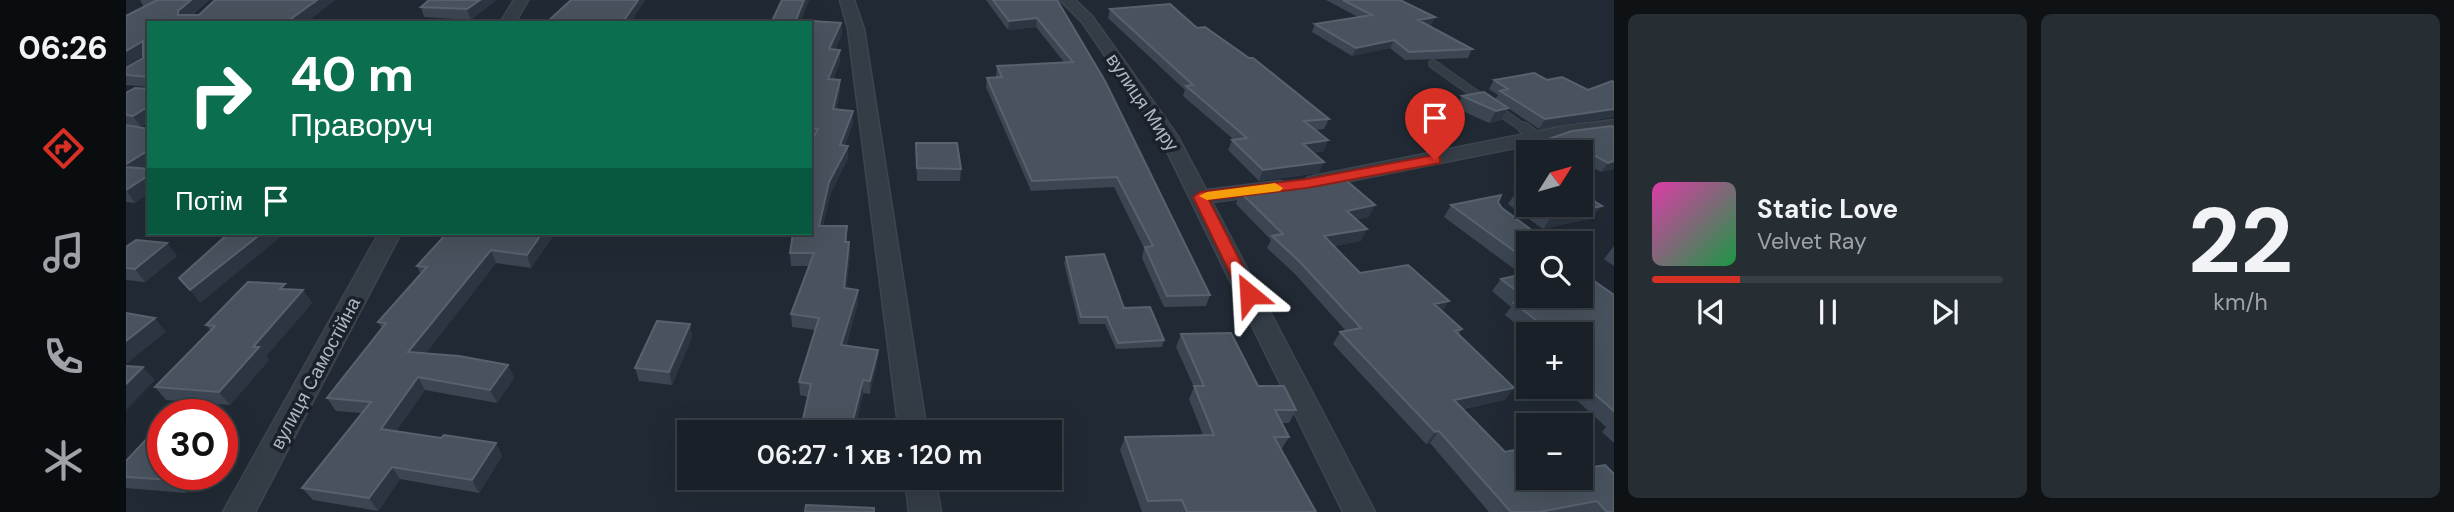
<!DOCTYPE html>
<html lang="uk">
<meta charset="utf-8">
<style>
body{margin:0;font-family:"DM Sans",sans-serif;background:#262d33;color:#f1f3f6;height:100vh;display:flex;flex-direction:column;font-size:26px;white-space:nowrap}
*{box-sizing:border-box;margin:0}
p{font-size:23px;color:#9fa3a7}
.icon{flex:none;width:38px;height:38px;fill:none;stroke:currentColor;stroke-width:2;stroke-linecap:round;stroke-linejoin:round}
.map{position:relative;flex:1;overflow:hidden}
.drawer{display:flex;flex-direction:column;gap:14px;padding:14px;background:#0e1215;width:840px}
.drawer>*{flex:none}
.hud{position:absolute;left:21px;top:21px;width:665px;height:214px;border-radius:0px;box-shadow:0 7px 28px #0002,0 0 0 2px #373e44;background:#0b6e4f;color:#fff;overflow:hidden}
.needle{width:46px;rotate:53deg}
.fabs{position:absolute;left:1390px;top:140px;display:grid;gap:14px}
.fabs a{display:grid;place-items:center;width:77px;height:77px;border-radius:0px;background:#192027;box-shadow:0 7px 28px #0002,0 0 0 2px #373e44;font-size:35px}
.speed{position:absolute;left:21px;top:399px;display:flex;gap:14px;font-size:35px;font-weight:700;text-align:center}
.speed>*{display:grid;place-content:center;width:91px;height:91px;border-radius:50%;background:#192027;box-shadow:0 7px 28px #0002,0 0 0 2px #373e44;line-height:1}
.speed .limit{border:10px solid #d22;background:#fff;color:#111}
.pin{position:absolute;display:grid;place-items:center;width:60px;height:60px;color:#fff;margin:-72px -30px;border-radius:50% 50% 50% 0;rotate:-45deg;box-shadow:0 0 7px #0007}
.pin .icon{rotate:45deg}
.me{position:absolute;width:77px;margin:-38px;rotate:333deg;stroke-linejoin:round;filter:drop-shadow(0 0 5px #0008)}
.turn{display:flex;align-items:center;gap:24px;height:147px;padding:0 28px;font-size:32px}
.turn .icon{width:91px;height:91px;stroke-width:2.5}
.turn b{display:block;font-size:49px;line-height:60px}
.then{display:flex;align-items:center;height:66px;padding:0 28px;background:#0003;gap:14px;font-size:26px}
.drawer .widget{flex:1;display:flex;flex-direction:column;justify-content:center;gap:10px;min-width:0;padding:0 24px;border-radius:10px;background:#262d33}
.drawer .dial{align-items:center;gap:0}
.dial b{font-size:91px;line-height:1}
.song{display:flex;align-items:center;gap:21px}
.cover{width:84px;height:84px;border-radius:10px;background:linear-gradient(135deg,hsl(320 70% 55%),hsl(140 70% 35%))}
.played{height:7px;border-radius:4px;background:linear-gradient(90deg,#d93025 25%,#373e44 25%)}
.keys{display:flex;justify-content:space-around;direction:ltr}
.drawer .tiles{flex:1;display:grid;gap:14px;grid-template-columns:repeat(2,1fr)}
.trip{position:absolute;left:551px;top:420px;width:385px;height:70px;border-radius:0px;background:#192027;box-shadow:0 7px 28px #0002,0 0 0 2px #373e44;font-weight:600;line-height:70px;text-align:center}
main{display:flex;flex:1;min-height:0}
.menu{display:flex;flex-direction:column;width:126px;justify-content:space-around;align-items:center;background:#0a0d10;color:#9fa3a7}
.menu .icon{width:49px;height:49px}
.menu .active{color:#d93025}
.menu b{font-size:32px;color:#f1f3f6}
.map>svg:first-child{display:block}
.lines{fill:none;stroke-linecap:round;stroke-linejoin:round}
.lane-far1-casing{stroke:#3e454f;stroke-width:10}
.lane-casing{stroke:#3e454f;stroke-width:13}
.street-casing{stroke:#3e454f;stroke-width:3}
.lane-far1{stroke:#343c45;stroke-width:8}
.lane{stroke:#343c45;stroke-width:10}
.street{fill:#343c45;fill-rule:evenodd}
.wall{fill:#3c4653}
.shaded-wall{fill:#2c3642}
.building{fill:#48535f;stroke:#58626f;stroke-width:2}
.route{fill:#d93025;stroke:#8d1f18;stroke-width:2}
.slow{fill:#f59e0b}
.labels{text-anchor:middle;stroke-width:7;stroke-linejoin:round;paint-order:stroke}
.street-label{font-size:19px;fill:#aeb7c2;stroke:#1a2129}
</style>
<main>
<nav class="menu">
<b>06:26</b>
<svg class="icon active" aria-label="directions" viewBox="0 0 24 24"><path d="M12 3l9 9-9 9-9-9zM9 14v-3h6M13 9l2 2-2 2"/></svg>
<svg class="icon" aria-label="music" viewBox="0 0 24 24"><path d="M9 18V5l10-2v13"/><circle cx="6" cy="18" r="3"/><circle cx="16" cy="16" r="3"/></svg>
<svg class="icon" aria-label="phone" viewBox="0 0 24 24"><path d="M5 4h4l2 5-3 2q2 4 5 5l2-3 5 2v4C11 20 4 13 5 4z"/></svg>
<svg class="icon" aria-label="climate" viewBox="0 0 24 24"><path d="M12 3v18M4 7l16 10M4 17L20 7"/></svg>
</nav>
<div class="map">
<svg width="1488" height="512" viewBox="0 0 1488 512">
<rect width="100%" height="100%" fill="#212a34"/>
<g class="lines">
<defs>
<path id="lane-far1" d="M1307,64L1400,130"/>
<path id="lane" d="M1398,128L1411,138"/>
<path id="street" d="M388,0H402L389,23H374Z
M714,0H728L738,29L801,432H773L722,29Z
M934,0H949L966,16L1051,135L1080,190L1154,181L1161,183L1164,187L1161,191L1154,193L1086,202L1249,512H1217L1033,135L956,22Z
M1488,120V132L1439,138L1188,188L1181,186L1178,182L1181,178L1188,176L1439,126Z
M253,233H275L129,512H97Z
M779,478H809L815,512H783Z"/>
</defs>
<use href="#lane-far1" class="lane-far1-casing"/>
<use href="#lane" class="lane-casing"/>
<use href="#street" class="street-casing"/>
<use href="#lane-far1" class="lane-far1"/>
<use href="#lane" class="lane"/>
<use href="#street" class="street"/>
</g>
<path class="wall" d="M14,0H83L66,15H73L89,0H209L179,23H23V87L0,85V68L17,58V55L0,66L18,7Z
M303,0H370L345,20L298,17L295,7Z
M445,0H519L504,23H420Z
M656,0H683L675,20L715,23L716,34L709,50H714V61L707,80H714V91L710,110L727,111V123L719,145L722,146V158L704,195L697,226H721V242H723L724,254L720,288L732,290V303L720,346L752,350L751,363L744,394L737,393L731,420L762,424V432H674L682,397L674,395L673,382L689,330L666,327L665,314L683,266H665L664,253L667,233H684V143L686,140H684V23H645Z
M860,0H931L1084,295L1080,306L1038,307L1016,258L1018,248L988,187L905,191L860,87L861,78L870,77L871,66L938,62L910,27L882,30Z
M1200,0H1274L1305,25H1302L1346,49L1342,58L1279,60L1264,48L1226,56L1186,32L1189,24L1232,17Z
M984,9L1071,28L1203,119L1198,129L1190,130L1198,151L1186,153L1193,173L1133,181L1102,150L1106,140L1107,139L1057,96L1059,90L982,18Z
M1368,80L1487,117L1413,129L1382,108L1375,120L1363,123L1330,108L1336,96L1369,99L1372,95L1363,89Z
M9,88L21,169L9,203L0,202V93Z
M1488,127V169L1475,172L1454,160V152H1430L1419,148L1425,138Z
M790,143L835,169L834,181H791Z
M1402,183V205H1454L1466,218L1417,229L1382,204L1396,184Z
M1114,192L1243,217L1231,219L1235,241L1207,246L1234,273L1316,311L1336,329L1333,334L1388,388L1378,400L1337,409L1402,478H1454L1488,512H1363L1304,443L1300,444L1207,344L1214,332L1220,331L1169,274L1141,248L1145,240L1110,204Z
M1372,202L1402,243V296L1488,295V443L1476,432L1480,427L1436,387H1454V334H1403L1379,315L1385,307L1366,291L1375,279L1395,274L1318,217L1325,205Z
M429,233L405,268L370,263L299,354L382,365L388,378L371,403L299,390L270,431L315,438L370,443L376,456L353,493L274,479L252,511L187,500L176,488L236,413L210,411L201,398L256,328L252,322L295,274L291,266Z
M41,243L51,256L19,282L0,280V247Z
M1488,246V266L1478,259Z
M940,257L1038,340L1036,347L990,349L979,324H953L938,263Z
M162,289L177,290L186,303L140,356L143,360L104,405L40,400L29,387L84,330L80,325Z
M564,324L566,337L546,385L513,381L509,368Z
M1055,334L1132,386L1170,410L1163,423H1155L1163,437L1155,450L1190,512H1016L994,450L999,437L1077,435L1063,399L1068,387L1050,347Z
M0,461L75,474L60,493L0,488Z
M675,478H756L755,487Z"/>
<path class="shaded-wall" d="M65,0H83L58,21L52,15V11Z
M191,0H209L179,23H159Z
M354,0H370L345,20L341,9Z
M512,0H519L504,23H499L498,20Z
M678,0H683L674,23L670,20Z
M1309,17L1305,25L1288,28L1292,20Z
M911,18L910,27L882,30L883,21Z
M715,23L716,34L704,60L703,49Z
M1268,40L1264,48L1226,56L1230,48Z
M17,41L23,52L0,66V51Z
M714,50V61L702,91V79Z
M714,80V91L707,121V109Z
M23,106V123L15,127L7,116Z
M1382,108L1375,120L1363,123L1370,111Z
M1488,109V117H1487L1413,129L1419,119Z
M727,111V123L715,157L714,145Z
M1202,140L1198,151L1172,155L1177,144Z
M722,146V158L704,195L694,238L693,226L703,182Z
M23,150V168L6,179L0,171V164Z
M1488,161V169L1475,172L1482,163Z
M1198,162L1193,173L1133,181L1137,170Z
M23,175V194L9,203L0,190Z
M1249,205L1243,217L1215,222L1221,211Z
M1476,206L1466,218L1417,229L1426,216Z
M1241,229L1235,241L1192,248L1198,236Z
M136,233H154L156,236L74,303L64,290Z
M416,233H429L405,268L401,255Z
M723,242L724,254L719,301L718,288Z
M41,243L51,256L19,282L9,269Z
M365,250L370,263L290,366L282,352Z
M177,290L186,303L140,356L143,360L104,405L93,392L127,347Z
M732,290V303L716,359L715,345Z
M1323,301L1315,313L1308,304Z
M29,318L40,332L0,364V341Z
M564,324L566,337L546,385L543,372Z
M752,350L751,363L744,394V381Z
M382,365L388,378L371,403L364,390Z
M17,367L29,380L0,410V384Z
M292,377L299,390L263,442L255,429Z
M737,380V393L728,432L727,420Z
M1388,388L1378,400L1319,412L1328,400Z
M1313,431L1304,443L1300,444L1309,432Z
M370,443L376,456L353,493L346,480Z
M266,467L274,479L252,511L243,498Z
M52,474H75L60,493L47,480Z"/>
<path class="building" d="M31,0H65L52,11V15H73L89,0H191L159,23H23V77L0,75V68L17,58V41L0,51V16Z
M303,0H354L341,9L295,7Z
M445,0H512L498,20L458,22L457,23H420Z
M656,0H678L670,20L715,23L703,49L714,50L702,79L714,80L707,109L727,111L714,145L722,146L703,182L693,226H721L719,242H723L718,288L732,290L715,345L752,350L744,381L737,380L727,420L762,424L761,432H674L685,384L673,382L693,318L665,314L688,253H664L667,233H684V143L692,129L684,128V23H645Z
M867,0H931L979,81L1084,295L1041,296L1019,247L1027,246L991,177L906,181L861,78L876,77L871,66L947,62L911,18L883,21Z
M1217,0H1274L1309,17L1292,20L1346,49L1283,52L1268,40L1230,48L1189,24L1246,15Z
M1044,4L1071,28L1079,27L1123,58H1127L1203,119L1178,121L1202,140L1177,144L1198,162L1137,170L1106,140L1121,138L1060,86L1067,85L984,9Z
M1408,73L1421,80L1436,77L1462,90L1486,81L1488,82V109L1419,119L1374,91L1382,89L1368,80Z
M9,88L23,89V106L7,116L0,115V93Z
M1358,92L1382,108L1370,111L1336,96Z
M0,125L23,129V150L0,164Z
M1486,126L1488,127V161L1482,163L1452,146L1449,148L1425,138L1446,131Z
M790,143H831L835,169L791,168Z
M0,167L23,169V175L0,190Z
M1215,176L1249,205L1221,211L1241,229L1198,236L1234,273L1282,265L1323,301L1308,304L1336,329L1329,331L1388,388L1328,400L1379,452L1388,450L1402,464V478H1454V469L1479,465L1488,474V512H1481L1471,501L1413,512H1385L1313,431L1309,432L1214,332L1235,328L1174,262L1146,236L1157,234L1114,192Z
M1402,190V199L1390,192Z
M1454,192L1476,206L1426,216L1410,205H1454Z
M1375,195L1372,202L1376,208L1423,243H1402V261L1325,205Z
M103,233H136L64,290L53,278Z
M321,233H416L401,255L365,250L282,352L333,356L382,365L364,390L292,377L255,429L315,438L318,435L370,443L346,480L266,467L243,498L176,488L245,402L201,398L260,323L252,322L301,267L291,266Z
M10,240L41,243L9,269L0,268V247Z
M978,254L998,308L1024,307L1038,340L992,343L981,317H955L940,257Z
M1454,271L1488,295V411L1454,381V334H1428L1388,303L1402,300L1375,279L1402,273V296H1454Z
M122,282L159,284L154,289L177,290L127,347H133L93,392L29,387L89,326L80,325Z
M0,313L29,318L0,341Z
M531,321L564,324L543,372L509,368Z
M1105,333L1132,386H1158L1170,410H1149L1163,437H1148L1190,512H1061L1056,500L1022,501L999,437L1088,435L1068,386H1078L1055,334Z
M0,366L17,367L0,384Z
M28,431L37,432V474H52L47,480L0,477V461Z
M680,505L748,508V512H679Z"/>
<path class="route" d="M1309,155L1314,157V163L1181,188L1083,200L1131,294L1123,300L1114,294L1067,197L1074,192L1181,179Z"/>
<path class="slow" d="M1149,183L1157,188L1154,191L1081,200L1073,196L1081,192Z"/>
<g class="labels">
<g class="street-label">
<text transform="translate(1017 102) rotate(56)" y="7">вулиця Миру</text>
<text transform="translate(189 373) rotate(-62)" y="7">вулиця Самостійна</text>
</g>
</g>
</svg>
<div class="fabs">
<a><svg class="needle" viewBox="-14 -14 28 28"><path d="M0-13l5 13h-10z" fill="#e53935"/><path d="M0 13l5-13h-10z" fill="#9fa3a7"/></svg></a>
<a><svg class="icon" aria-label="search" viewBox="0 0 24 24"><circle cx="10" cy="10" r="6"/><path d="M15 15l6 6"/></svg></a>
<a>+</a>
<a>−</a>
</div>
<div class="speed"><div class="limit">30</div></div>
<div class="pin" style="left:1309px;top:160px;background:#d93025"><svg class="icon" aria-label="arrive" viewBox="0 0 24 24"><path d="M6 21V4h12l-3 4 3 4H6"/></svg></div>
<svg class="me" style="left:1123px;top:294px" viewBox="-20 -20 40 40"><path d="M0-17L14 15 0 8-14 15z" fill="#d93025" stroke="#fff" stroke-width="4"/></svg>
<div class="trip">06:27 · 1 хв · 120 m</div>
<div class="hud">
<div class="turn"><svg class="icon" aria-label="right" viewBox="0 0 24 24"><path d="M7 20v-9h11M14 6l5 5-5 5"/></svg><div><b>40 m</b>Праворуч</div></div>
<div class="then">Потім<svg class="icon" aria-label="arrive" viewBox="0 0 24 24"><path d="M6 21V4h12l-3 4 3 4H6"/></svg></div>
</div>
</div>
<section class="drawer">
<div class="tiles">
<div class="widget">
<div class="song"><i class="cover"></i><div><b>Static Love</b><p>Velvet Ray</p></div></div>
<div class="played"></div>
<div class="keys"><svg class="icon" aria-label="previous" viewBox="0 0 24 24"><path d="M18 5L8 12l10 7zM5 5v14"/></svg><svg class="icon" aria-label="pause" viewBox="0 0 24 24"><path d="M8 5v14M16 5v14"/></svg><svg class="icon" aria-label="next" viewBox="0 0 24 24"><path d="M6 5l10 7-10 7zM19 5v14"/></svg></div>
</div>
<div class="widget dial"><b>22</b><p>km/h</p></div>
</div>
</section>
</main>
